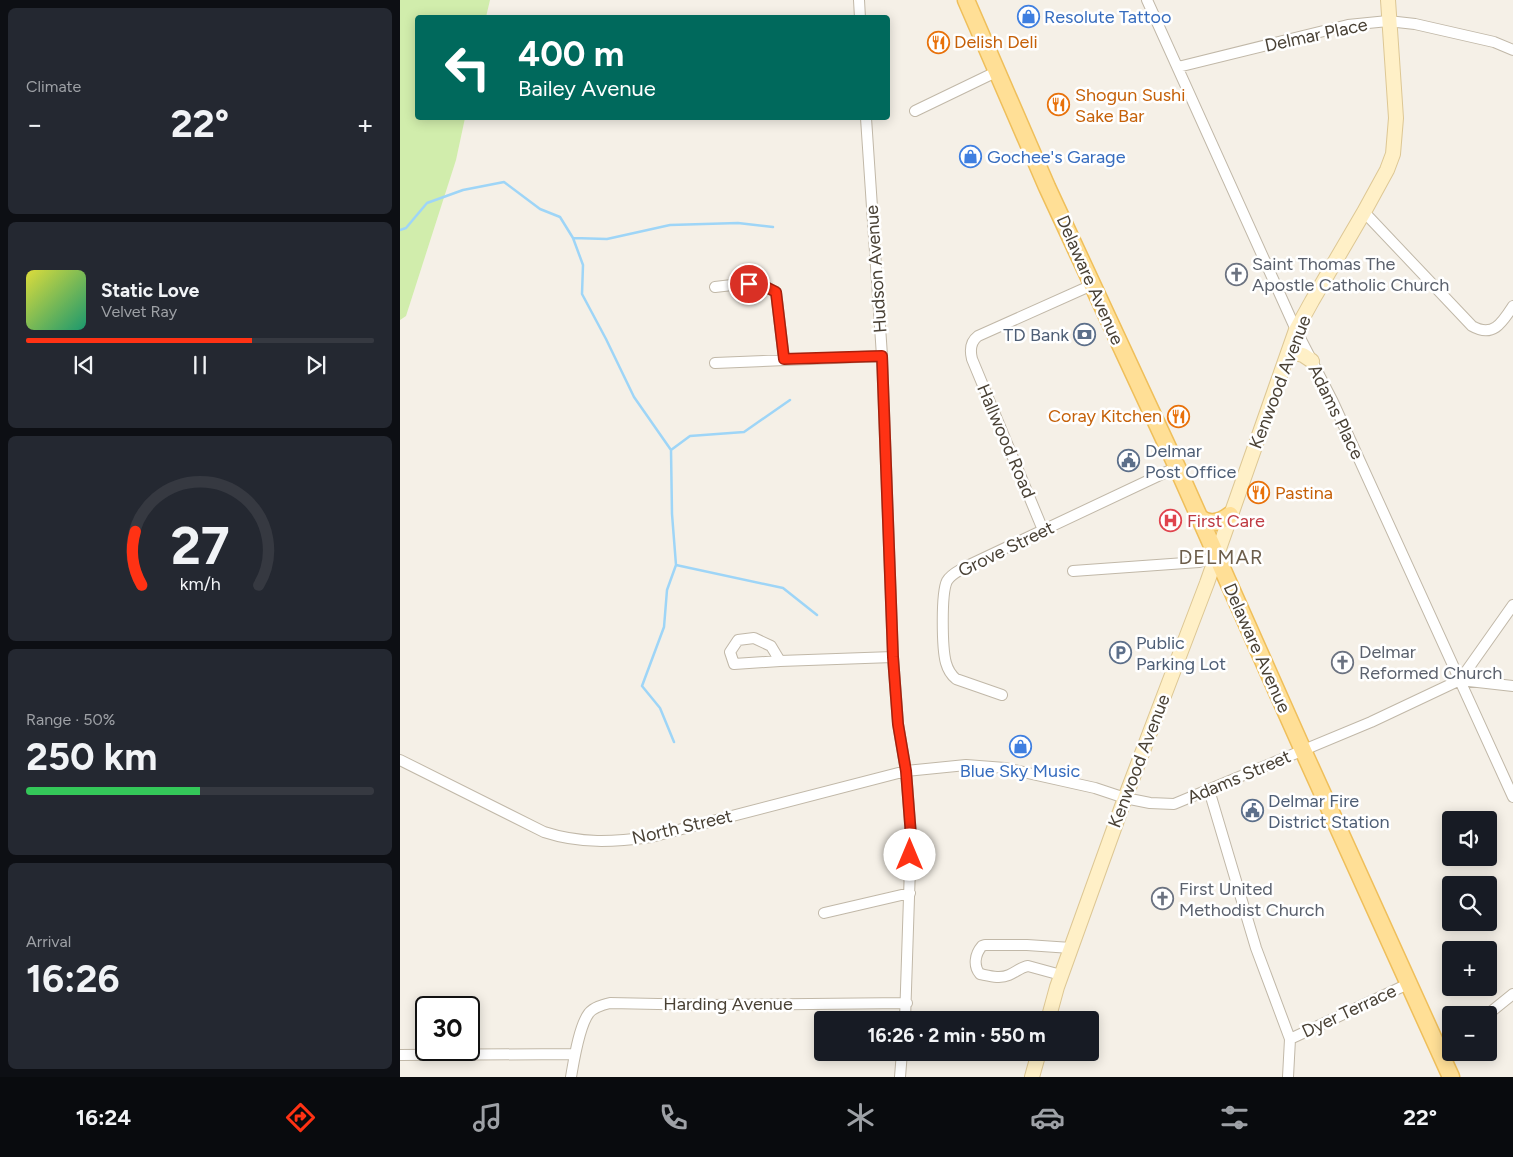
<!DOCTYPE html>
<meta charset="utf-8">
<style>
body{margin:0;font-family:Figtree,sans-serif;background:#242831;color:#f1f3f6;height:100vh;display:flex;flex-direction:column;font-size:19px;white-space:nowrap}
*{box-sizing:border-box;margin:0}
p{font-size:16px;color:#9ea1a6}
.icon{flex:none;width:28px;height:28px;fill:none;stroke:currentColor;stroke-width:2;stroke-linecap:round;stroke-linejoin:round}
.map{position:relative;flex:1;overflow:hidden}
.panel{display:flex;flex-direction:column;gap:8px;padding:8px;background:#0d0f14;width:400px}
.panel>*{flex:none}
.top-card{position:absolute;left:15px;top:15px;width:475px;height:105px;border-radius:5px;box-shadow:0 2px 12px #0003;background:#00695c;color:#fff;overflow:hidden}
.fabs{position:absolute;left:1042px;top:811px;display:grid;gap:10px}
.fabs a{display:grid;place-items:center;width:55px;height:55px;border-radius:5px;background:#171b24;box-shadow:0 2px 12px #0003;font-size:25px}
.speed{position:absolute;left:15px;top:996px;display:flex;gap:10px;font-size:25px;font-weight:700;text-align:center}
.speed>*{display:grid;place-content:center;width:65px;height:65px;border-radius:50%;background:#171b24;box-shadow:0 2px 12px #0003;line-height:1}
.speed .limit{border:2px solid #111;border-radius:8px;background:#fff;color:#111}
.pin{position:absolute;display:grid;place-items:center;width:42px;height:42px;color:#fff;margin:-21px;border:2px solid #fff;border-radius:50%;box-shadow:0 1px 5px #0007}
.me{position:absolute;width:55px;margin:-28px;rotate:0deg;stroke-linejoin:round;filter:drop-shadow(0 0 4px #0008)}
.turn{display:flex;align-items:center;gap:18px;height:105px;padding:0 20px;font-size:22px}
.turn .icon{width:65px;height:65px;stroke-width:2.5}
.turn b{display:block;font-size:35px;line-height:42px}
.big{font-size:38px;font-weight:700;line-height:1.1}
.panel .card{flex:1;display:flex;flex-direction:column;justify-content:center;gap:8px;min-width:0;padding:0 18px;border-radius:8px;background:#242831}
.panel .dial{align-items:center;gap:0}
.dial svg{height:130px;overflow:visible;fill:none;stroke:#363941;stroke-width:7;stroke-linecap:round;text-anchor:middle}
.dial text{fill:#f1f3f6;stroke:none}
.song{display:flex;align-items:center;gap:15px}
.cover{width:60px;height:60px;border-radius:8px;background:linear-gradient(135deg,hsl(60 70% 55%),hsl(160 70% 35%))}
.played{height:5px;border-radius:2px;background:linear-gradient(90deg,#ff3214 65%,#363941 65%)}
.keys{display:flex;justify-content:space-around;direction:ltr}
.heat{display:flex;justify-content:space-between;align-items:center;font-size:28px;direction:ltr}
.charge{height:8px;border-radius:4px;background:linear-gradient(90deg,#34c759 50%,#363941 0)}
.trip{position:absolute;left:414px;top:1011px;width:285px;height:50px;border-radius:5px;background:#171b24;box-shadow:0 2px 12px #0003;font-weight:700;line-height:50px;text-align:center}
.dock{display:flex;height:80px;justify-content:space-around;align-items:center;background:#090b0e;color:#9ea1a6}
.dock .icon{width:35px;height:35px}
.dock .on{color:#ff3214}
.dock b{font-size:22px;color:#f1f3f6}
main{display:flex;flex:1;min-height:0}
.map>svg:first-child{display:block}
.green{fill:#d1edac}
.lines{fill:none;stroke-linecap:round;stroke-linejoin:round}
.stream{stroke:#9ed5f7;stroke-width:2.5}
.street-casing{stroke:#c1b8a8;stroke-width:12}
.secondary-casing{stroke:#ddc794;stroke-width:16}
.primary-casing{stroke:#efbf5b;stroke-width:19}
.street{stroke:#fff;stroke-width:10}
.secondary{stroke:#fff0c7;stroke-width:14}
.primary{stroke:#ffdf96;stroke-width:16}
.route-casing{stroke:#a6200d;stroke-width:12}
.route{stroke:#ff3214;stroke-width:9}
.labels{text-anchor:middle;stroke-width:5;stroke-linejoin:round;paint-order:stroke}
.shop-label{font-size:18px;fill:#366cbe;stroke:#fff;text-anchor:start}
.street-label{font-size:18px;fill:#494135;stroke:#fff}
.food-label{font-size:18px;fill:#c56008;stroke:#fff;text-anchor:start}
.worship-label{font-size:18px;fill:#5b616d;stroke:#fff;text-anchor:start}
.service-label{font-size:18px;fill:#4e5e75;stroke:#fff;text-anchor:start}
.health-label{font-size:18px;fill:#be3a42;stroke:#fff;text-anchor:start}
.quarter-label{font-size:20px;letter-spacing:1px;fill:#6d5e4b;stroke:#fff}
</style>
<main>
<section class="panel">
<div class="card"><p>Climate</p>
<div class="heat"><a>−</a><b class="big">22°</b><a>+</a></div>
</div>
<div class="card">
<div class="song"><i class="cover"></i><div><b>Static Love</b><p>Velvet Ray</p></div></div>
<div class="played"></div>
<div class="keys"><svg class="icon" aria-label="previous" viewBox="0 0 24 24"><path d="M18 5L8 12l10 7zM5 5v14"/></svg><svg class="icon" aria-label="pause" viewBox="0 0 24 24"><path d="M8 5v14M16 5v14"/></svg><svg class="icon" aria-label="next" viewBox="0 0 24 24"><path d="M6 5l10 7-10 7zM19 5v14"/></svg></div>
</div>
<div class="card dial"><svg viewBox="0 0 100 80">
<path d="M14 69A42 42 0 1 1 86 69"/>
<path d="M14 69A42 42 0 0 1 10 36" stroke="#ff3214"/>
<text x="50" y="56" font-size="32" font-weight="700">27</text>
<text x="50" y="72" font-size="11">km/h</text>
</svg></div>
<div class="card"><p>Range · 50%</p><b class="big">250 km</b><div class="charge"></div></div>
<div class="card"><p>Arrival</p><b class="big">16:26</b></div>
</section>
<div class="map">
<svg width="1113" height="1077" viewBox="0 0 1113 1077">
<rect width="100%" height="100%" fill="#f5f0e7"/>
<path class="green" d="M0,0H90L86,17L18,18V118H65L56,160L6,316L0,320Z"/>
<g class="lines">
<path class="stream" d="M0,230L6,228L27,203L63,190L104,182L140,209L160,217L173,238L183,265L182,294L206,339L234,397L271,450L272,514L276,565L383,588L417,615
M173,238L207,239L270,225L338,223L373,227
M271,450L290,436L344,432L390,400
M274,742L260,708L242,686L264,627L267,590L276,565"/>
<defs>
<path id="street" d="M459,0L460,18
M747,0L896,330L933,402L1113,797
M778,67L948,25L988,21L1015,24L1094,42L1113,50
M515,111L598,71
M466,118L482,356L493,657L498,724L506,771L511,836L505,1020
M964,212L1072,326C1093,338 1102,323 1113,306
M315,287L349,283L360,284L376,292L384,359
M315,363L482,356
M643,530L572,359C570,351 570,342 578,336L692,285
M673,571L799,562L816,557
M354,638L371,646L380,661L334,664L330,652L338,640Z
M380,661L493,657
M1060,680L1113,686
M602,695L556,679C550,674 548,670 546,663C542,649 541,593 547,581C551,574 559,571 565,567L777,467
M0,760L144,832C181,844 213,842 251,837L506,771L566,765L605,768L695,788L725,798L750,803L774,804L971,722L1060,680L1113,605
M809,790L856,948L890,1039L888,1077
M424,913L510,893
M661,975L628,966C621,967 616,972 609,975C600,979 590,976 580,974C573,966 575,954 582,946L585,945H627L671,948
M1087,1015L1113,994
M890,1039L1008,984
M1040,1052L1051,1043
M0,1055L175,1054
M171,1077C174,1060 179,1026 189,1013C194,1007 202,1005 210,1003L306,1005L507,1003
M500,1077L502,1052"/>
<path id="secondary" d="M889,352L903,355L912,361
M648,1020L657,987L725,798L807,583L896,330L912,301L964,212L987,170L993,154L996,118L988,0
M632,1077L639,1052"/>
<path id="primary" d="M566,0L647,187L777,467L906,757L1051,1077
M798,516C808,526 819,523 830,515"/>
</defs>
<use href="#street" class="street-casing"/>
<use href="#secondary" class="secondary-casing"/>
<use href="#primary" class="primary-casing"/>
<use href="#street" class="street"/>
<use href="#secondary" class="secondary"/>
<use href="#primary" class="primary"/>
</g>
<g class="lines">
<defs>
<path id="route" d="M349,284H360L376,292L384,359L482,356L493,657L498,724L506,771L511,836L510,855"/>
</defs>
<use href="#route" class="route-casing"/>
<use href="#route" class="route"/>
</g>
<defs>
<symbol id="shop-ring" viewBox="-11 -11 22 22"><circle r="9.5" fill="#fff" stroke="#3f7fe0" stroke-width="1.5"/><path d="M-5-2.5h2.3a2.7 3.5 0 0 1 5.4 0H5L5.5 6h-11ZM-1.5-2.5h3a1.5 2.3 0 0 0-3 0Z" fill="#3f7fe0"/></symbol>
<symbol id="restaurant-ring" viewBox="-11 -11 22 22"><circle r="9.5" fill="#fff" stroke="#e8710a" stroke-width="1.5"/><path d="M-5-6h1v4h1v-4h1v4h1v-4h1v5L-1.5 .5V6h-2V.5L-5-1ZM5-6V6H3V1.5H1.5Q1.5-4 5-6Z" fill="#e8710a"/></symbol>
<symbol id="church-ring" viewBox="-11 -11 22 22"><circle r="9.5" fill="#fff" stroke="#6b7280" stroke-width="1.5"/><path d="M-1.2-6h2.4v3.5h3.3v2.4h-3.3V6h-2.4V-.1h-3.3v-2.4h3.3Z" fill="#6b7280"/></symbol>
<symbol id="bank-ring" viewBox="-11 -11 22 22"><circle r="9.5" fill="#fff" stroke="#5c6f8a" stroke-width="1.5"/><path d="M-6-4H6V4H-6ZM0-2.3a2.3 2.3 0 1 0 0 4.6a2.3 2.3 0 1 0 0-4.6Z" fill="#5c6f8a"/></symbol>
<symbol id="civic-ring" viewBox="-11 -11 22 22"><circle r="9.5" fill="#fff" stroke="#5c6f8a" stroke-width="1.5"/><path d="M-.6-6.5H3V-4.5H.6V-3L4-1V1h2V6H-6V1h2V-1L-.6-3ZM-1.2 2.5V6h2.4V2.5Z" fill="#5c6f8a"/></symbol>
<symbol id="hospital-ring" viewBox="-11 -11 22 22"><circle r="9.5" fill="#fff" stroke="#e0444e" stroke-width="1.5"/><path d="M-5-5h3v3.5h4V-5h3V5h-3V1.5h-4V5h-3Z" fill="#e0444e"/></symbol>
<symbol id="parking-ring" viewBox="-11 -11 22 22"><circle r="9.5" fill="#fff" stroke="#5c6f8a" stroke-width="1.5"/><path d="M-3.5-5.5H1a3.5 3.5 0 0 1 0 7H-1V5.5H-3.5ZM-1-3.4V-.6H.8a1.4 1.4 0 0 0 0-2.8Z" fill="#5c6f8a"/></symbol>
</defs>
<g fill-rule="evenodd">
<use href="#shop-ring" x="616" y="4" width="25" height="25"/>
<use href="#restaurant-ring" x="526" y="30" width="25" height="25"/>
<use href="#restaurant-ring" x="646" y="92" width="25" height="25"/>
<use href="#shop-ring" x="558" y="144" width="25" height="25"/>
<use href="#church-ring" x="824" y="262" width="25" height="25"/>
<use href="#bank-ring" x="672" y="322" width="25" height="25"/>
<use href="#restaurant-ring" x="766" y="404" width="25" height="25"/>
<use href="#civic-ring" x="716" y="448" width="25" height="25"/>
<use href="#restaurant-ring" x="846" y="480" width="25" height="25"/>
<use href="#hospital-ring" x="758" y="508" width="25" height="25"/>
<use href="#parking-ring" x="708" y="640" width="25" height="25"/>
<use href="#church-ring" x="930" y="650" width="25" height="25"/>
<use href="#shop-ring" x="608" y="734" width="25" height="25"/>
<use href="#civic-ring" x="840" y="798" width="25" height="25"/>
<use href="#church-ring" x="750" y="886" width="25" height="25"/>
</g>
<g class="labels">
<g class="shop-label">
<text x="644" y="23">Resolute Tattoo</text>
<text x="587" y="163">Gochee's Garage</text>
<text x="620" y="777" text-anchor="middle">Blue Sky Music</text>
</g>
<g class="street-label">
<text transform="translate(916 35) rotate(-12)" y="6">Delmar Place</text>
<text transform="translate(476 269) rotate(-94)" y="6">Hudson Avenue</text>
<text transform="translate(690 280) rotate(66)" y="6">Delaware Avenue</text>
<text transform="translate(880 382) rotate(-69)" y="6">Kenwood Avenue</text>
<text transform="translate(936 412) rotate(64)" y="6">Adams Place</text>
<text transform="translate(606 441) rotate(67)" y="6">Hallwood Road</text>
<text transform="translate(606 549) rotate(-26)" y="6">Grove Street</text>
<text transform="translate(857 648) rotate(66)" y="6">Delaware Avenue</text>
<text transform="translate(739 761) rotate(-69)" y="6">Kenwood Avenue</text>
<text transform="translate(839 777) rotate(-23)" y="6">Adams Street</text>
<text transform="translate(282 827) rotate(-13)" y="6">North Street</text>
<text x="328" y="1010">Harding Avenue</text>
<text transform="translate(949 1011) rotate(-25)" y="6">Dyer Terrace</text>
</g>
<g class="food-label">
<text x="554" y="48">Delish Deli</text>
<text x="675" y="101">Shogun Sushi<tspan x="675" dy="21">Sake Bar</tspan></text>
<text x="762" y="422" text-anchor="end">Coray Kitchen</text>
<text x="875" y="499">Pastina</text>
</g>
<g class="worship-label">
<text x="852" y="270">Saint Thomas The<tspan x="852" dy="21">Apostle Catholic Church</tspan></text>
<text x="959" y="658">Delmar<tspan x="959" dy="21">Reformed Church</tspan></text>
<text x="779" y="895">First United<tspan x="779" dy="21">Methodist Church</tspan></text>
</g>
<g class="service-label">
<text x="669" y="341" text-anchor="end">TD Bank</text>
<text x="745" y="457">Delmar<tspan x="745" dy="21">Post Office</tspan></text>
<text x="736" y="649">Public<tspan x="736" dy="21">Parking Lot</tspan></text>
<text x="868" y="807">Delmar Fire<tspan x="868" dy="21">District Station</tspan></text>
</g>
<g class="health-label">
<text x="787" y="527">First Care</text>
</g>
<g class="quarter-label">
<text x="821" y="564">DELMAR</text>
</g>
</g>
</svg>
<div class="fabs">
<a><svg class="icon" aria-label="sound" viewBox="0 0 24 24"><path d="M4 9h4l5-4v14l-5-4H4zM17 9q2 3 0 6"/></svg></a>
<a><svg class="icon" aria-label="search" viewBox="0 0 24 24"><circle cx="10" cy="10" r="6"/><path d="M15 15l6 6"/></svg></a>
<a>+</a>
<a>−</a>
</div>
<div class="speed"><div class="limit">30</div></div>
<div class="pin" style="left:349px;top:284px;background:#d93025"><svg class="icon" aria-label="arrive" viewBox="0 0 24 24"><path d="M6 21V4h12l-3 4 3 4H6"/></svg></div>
<svg class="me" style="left:510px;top:855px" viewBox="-20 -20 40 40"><circle r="19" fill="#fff"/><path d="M0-13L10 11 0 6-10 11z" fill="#ff3214"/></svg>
<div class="trip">16:26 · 2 min · 550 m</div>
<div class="top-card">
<div class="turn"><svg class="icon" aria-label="left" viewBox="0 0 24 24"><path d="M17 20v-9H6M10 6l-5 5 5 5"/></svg><div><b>400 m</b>Bailey Avenue</div></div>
</div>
</div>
</main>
<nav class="dock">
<b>16:24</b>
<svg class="icon on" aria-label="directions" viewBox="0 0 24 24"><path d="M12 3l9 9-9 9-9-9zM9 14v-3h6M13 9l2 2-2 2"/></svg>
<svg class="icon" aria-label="music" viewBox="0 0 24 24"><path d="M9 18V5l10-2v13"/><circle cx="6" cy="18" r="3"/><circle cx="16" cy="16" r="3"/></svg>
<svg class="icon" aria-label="phone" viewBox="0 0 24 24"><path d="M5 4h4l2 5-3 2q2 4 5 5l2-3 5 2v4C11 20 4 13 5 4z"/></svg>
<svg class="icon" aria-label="climate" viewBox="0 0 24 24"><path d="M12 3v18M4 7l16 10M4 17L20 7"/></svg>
<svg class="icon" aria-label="car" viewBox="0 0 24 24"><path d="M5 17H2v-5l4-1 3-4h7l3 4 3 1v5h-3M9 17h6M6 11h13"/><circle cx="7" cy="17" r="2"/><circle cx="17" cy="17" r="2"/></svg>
<svg class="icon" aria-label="filters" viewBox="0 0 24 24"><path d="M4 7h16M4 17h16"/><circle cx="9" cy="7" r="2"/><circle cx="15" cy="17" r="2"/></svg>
<b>22°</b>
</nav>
